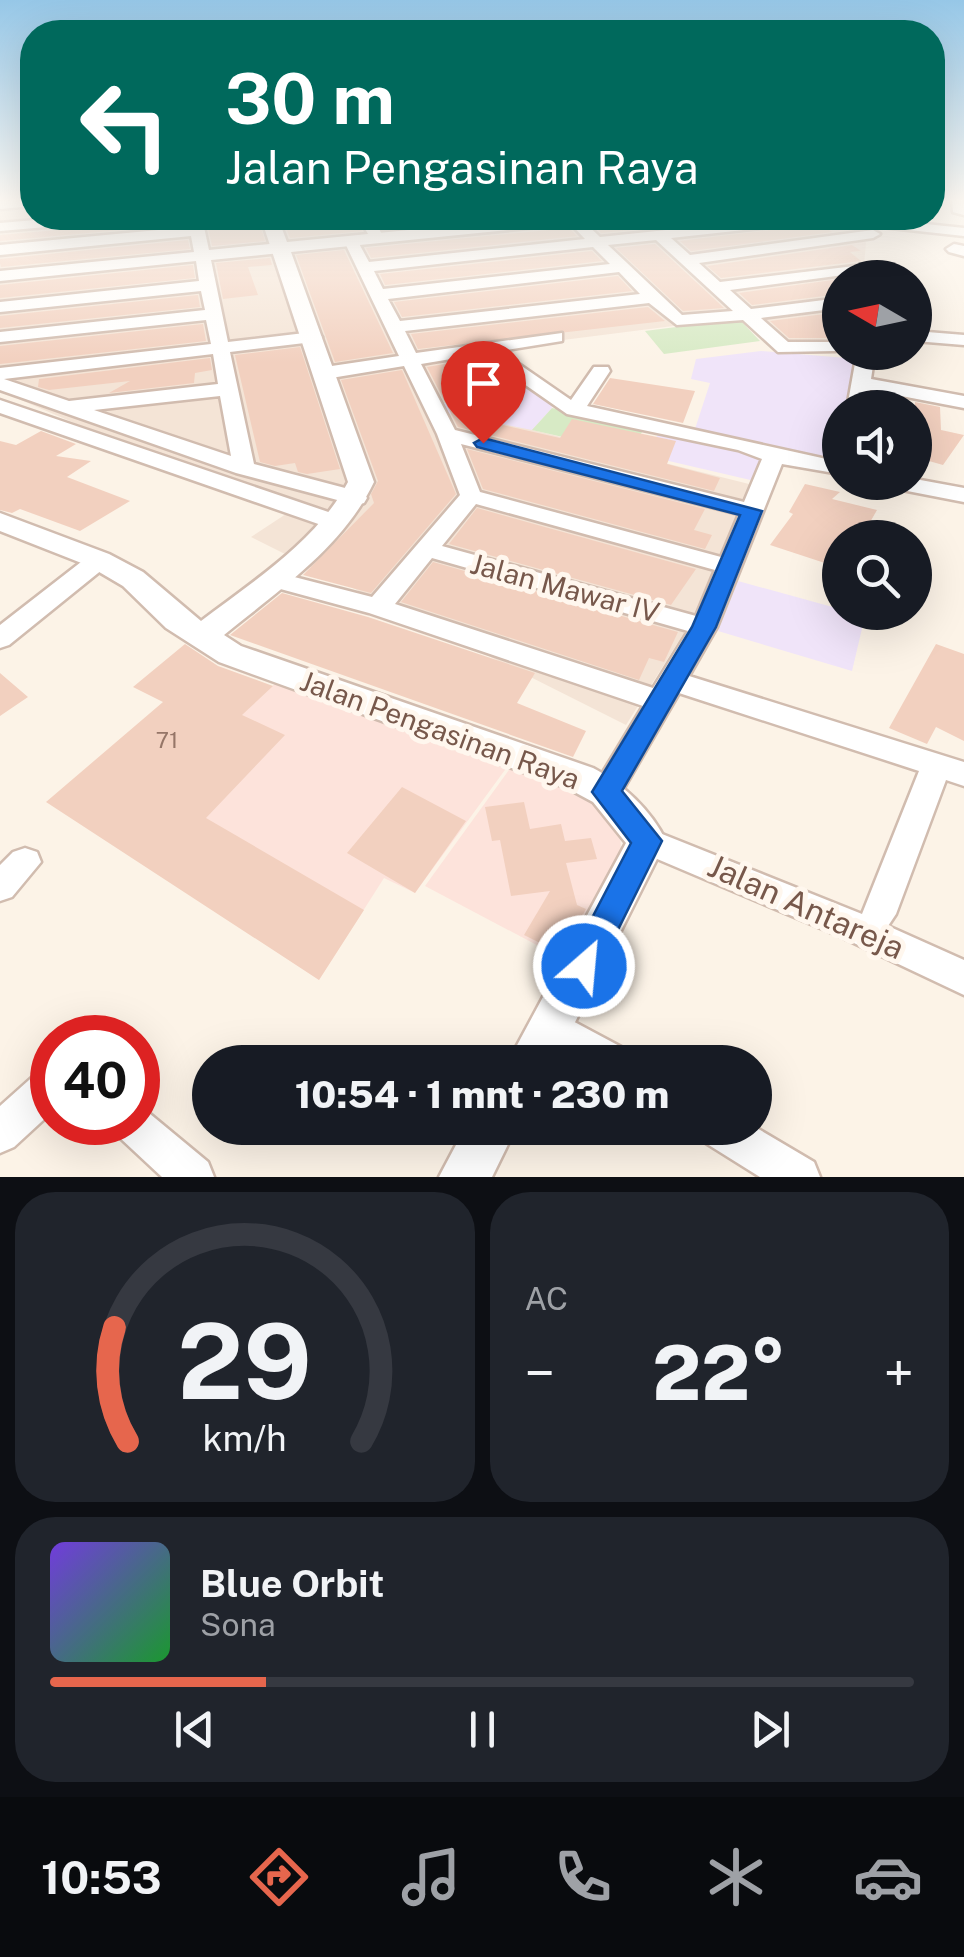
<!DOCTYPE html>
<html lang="id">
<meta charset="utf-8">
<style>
body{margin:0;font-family:"Public Sans",sans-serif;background:#20242c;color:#f1f3f6;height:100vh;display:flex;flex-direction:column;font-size:38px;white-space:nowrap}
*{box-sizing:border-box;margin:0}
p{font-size:32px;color:#9ea1a6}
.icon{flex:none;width:55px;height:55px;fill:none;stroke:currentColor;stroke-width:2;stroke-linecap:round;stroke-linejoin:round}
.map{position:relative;height:1177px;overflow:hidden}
.sheet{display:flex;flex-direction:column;gap:15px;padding:15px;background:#0d0f14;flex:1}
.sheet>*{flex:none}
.banner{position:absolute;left:20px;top:20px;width:925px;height:210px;border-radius:40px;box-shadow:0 10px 40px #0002;background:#00695c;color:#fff;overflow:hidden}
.needle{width:65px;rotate:279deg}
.buttons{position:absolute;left:822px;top:260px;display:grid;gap:20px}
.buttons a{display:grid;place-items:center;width:110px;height:110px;border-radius:50%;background:#171b24;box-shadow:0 10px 40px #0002;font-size:50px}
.speed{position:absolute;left:30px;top:1015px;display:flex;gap:20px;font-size:50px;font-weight:700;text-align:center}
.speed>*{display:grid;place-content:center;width:130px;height:130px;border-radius:50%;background:#171b24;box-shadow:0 10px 40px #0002;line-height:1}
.speed .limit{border:15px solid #d22;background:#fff;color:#111}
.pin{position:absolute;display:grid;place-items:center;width:85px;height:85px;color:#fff;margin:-102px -42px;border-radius:50% 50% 50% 0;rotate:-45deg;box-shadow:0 0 10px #0007}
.pin .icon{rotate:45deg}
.me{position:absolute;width:110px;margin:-55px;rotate:27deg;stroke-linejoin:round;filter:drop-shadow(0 0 8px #0008)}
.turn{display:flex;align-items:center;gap:35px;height:210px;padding:0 40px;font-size:45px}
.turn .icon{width:130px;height:130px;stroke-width:2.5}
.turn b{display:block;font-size:70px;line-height:85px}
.big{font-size:75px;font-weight:800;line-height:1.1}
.sheet .tile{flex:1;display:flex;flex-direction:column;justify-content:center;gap:15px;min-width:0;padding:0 35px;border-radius:40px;background:#20242c}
.sheet .dial{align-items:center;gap:0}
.dial svg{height:260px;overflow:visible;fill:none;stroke:#363941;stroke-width:7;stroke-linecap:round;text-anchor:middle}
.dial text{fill:#f1f3f6;stroke:none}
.song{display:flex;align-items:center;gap:30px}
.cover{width:120px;height:120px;border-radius:15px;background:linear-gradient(135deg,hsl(260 70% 55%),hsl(130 70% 35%))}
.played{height:10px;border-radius:5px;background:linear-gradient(90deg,#e6664d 25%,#363941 25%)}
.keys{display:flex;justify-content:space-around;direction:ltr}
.heat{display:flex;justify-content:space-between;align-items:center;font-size:55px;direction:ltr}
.sheet .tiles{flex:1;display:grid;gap:15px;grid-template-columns:1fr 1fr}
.tile:last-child{grid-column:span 2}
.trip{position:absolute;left:192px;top:1045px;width:580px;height:100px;border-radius:50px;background:#171b24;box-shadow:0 10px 40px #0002;font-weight:800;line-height:100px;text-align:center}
.tab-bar{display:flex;height:160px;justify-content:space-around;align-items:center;background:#090b0e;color:#9ea1a6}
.tab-bar .icon{width:70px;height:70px}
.tab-bar .on{color:#e6664d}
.tab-bar b{font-size:45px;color:#f1f3f6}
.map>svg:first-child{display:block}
.residential{fill:#f4e4d6}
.commercial{fill:#fde3db}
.education{fill:#f0e4f9}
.green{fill:#d7eac5}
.building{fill:#f2d0bf}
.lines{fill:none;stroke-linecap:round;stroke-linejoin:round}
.minor-casing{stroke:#d1bcaf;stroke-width:5}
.tertiary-casing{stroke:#d1bcaf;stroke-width:5}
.minor{fill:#fff;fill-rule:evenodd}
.tertiary{fill:#fff;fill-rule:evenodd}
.route{fill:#1a73e8;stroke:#114b97;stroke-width:2.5}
.labels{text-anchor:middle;stroke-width:10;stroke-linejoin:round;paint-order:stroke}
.number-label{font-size:22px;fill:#967668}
.street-label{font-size:28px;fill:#77584b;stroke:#fff7ee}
.near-street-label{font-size:32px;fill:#77584b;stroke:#fff7ee}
</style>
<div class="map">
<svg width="964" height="1177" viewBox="0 0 964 1177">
<rect width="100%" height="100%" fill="#fcf3e7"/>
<path class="residential" d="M0,198H32V218H854L866,243L863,277L840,278V350L779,349L744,317L484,350L551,403L533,430L753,485L707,596L626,725L251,537L286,514L0,391Z"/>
<path class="commercial" d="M282,677L513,759L415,893L384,878L319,980L108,839Z
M514,763L584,788L620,824L621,854L565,960L425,886Z"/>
<path class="education" d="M761,351L858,359L850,407L840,408L836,462L694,432L710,383L691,379L696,359Z
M514,376L551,403L552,408L532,430L442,412L438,404L492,397Z
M660,432L754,453L766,462L759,482L643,455Z
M738,581L865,616L852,671L718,631Z"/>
<path class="green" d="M739,319L760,341L664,354L645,331Z
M552,408L644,429L629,452L532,430Z"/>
<path class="building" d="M115,218H185V224L0,241V235L105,226Z
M206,218H258L265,241L212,246Z
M282,218H355L362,231L290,238Z
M590,218H749L601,233Z
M820,224L832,232L691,251L680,241Z
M569,228L577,236L371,258L366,248Z
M188,240L190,249L1,267L0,263V259Z
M655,244L724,308L683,311L616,248Z
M852,245L861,251L850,252L861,261L721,278L707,266Z
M344,250L393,353L335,362L296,255Z
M592,251L602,261L385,285L380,274Z
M270,258L272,265L248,267L258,295L223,299L216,263Z
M193,265L195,278L0,298V285Z
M618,276L632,291L402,317L394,302Z
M840,279V294L752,305L739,293Z
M198,295L200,307L0,328V316Z
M648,307L665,321L418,349L411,334Z
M840,312V335L827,338H789L770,321Z
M203,324L206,341L0,364V346Z
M300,347L340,469L307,474L298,472L295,463L275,466L260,462L235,355Z
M210,358L212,370L195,373L194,383L109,393L130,381L49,390L38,387L39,379Z
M480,358L511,379L471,418L560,438L572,419L676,441L667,464L720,478L714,491L458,427L427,367Z
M402,370L456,494L371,593L303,575L374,503L371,494L378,481L341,380Z
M610,378L695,391L683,423L593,404Z
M915,402L940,407L941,430L964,435L943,465L915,457Z
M41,431L76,444L56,456L91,461L67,477L130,501L80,531L20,509L12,513L0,510V441L16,445Z
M467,449L705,509L694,530L712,535L705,549L483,489Z
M805,484L840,492L832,499L877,510L861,538H840V568L770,545L793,514L789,512Z
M477,508L696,569L671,605L449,544Z
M433,562L660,627L678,632L664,662L649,658L639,680L401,602Z
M282,593L368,617L535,673L517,703L586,731L573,757L230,635Z
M185,644L218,666L273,686L242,715L285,735L206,818L364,910L319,980L46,802L163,702L133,687Z
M936,644L964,654V741L936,727L927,744L889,728Z
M0,673L28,697L0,716Z
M402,787L466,821L415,893L347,853Z
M524,802L530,829L561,824L565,841L591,838L597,859L566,863L577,905L586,909L562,954L524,935L550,891L511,896L500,840L492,841L485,807Z"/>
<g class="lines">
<defs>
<path id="minor" d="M32,198V206L0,209V201Z
M952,198H964V215L953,212Z
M60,218H112L105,222L0,231V223Z
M188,218H202L209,250L280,243L288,248L280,253L211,260L228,342L313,332L322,337L313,342L230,352L254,464L364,493L367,498L364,503L356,505L236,473L0,390V368L211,344L206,320L0,342V332L205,310L201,291L0,312V302L199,281L196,261L0,281V271L194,252L191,236L0,255V245L190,227ZM213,354L218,384L69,401L4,379ZM220,396L231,456L94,410Z
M359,218H373L384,238L382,241H372Z
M440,218H454L463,230L451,233Z
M565,218H580L600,237L780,218H822L815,222L671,238L690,255L873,230L880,234L873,238L699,263L720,282L880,263L882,266L874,271L730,290L751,309L840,298V308L761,318L788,342H840V350L835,351L778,352L743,320L677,325L649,303L405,331L416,353L562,333V341L500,351L571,400L594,367H608L610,371L587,406L840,462V474L782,464L717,627L689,676L964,762V786L946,780L896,914L888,926L964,960V995L837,935L636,850L631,841L636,832L647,828L862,914L919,771L679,693L617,800L606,804L595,800L591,792L643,706L369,613L262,584L259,579L271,571L372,597L460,495L437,434L404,366L325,379L316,373L325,367L399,356L344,241L346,238H356L369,262L585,239ZM656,240L733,311L682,315L608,245ZM593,247L610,264L383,289L374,271ZM619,272L640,294L400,321L388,299ZM481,354L567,414L738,450L762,459L744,502L455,430L421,364ZM461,444L739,514L721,557L480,492ZM476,504L715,570L696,616L442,546ZM432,558L688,631L653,688L395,604Z
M868,218L964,228V236L863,225V219Z
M954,244L964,246V256L949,252L946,249Z
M915,331L964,335V345L915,341Z
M857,352H875L871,379L964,396V408L870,390L867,408H847Z
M0,400L343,517L347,522L343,527H327L0,413Z
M915,479L964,488V502L897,489L886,482H915Z
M99,553L108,555L111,560L108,565L9,645L0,648V625L90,555Z
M25,848L37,852L41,862L12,897L0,901V865L13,852Z
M552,1010L625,1049L630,1062C595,1062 550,1066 533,1028L539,1015Z
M52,1067V1112L14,1147L0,1153V1106L38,1072Z
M138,1104L208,1162L214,1177H162L118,1136L112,1122H138Z
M755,1127L814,1162L820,1177H760L704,1142L698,1128Z"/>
<path id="tertiary" d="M261,218H278L287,242L531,218H587L578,223L291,252L374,482C343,547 278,591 224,635L241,646L593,768C623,784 651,810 666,841L555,1062H508L626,843L593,802L567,788L219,662L166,628L123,586L89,566L0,531V513L109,554L143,572L201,621C252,582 317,541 348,482Z
M465,1128H516L492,1177H439Z"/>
</defs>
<use href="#minor" class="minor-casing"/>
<use href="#tertiary" class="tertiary-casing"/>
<use href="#minor" class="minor"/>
<use href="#tertiary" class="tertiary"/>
</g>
<linearGradient id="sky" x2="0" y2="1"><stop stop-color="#96c7e7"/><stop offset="0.55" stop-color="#fefaf4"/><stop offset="1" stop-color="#fefaf4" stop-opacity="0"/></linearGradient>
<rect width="964" height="363" fill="url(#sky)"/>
<path class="route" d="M483,438L762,511L716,627L622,791L662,841L595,976L584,981L572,976L567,966L631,843L592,792L692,627L740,515L477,447L474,443Z"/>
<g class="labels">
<g class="number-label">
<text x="167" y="748">71</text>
</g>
<g class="street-label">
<text transform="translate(565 588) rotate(15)" y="10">Jalan Mawar IV</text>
<text transform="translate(440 730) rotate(20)" y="10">Jalan Pengasinan Raya</text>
</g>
<g class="near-street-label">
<text transform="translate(806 907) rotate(24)" y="11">Jalan Antareja</text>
</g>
</g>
</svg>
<div class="buttons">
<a><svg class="needle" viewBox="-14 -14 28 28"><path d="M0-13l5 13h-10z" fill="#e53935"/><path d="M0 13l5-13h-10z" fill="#9ea1a6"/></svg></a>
<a><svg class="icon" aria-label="sound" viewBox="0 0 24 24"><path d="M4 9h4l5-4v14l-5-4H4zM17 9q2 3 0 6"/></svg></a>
<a><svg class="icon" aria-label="search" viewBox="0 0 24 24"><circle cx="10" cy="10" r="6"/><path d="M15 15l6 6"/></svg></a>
</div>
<div class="speed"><div class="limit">40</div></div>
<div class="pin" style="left:483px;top:443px;background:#d93025"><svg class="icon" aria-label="arrive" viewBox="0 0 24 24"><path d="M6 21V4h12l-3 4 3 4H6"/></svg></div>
<svg class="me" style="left:584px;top:966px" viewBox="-20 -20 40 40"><circle r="17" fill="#1a73e8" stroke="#fff" stroke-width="3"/><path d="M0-11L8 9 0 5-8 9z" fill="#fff"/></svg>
<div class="trip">10:54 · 1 mnt · 230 m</div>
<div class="banner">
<div class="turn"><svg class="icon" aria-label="left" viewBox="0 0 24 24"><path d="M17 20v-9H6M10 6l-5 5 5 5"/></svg><div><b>30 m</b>Jalan Pengasinan Raya</div></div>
</div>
</div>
<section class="sheet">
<div class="tiles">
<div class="tile dial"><svg viewBox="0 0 100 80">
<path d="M14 69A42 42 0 1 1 86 69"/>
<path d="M14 69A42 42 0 0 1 10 34" stroke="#e6664d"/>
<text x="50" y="56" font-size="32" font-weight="700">29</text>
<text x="50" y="72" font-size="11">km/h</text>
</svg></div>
<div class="tile"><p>AC</p>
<div class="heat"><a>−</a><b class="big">22°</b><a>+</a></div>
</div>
<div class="tile">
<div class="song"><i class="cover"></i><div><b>Blue Orbit</b><p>Sona</p></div></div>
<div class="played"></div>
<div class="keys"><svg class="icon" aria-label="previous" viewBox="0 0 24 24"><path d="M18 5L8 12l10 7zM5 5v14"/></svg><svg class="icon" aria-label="pause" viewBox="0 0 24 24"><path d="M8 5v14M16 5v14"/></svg><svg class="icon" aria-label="next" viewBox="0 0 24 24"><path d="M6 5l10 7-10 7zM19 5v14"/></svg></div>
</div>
</div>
</section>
<nav class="tab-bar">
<b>10:53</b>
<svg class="icon on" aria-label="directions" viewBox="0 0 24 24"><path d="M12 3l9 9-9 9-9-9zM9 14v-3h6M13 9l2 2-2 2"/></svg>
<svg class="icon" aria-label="music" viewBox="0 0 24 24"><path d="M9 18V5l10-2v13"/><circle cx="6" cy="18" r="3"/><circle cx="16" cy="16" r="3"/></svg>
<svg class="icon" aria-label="phone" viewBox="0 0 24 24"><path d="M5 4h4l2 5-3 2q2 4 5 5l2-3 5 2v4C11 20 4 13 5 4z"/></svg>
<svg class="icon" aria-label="climate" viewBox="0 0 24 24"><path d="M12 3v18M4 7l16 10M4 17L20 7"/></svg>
<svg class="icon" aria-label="car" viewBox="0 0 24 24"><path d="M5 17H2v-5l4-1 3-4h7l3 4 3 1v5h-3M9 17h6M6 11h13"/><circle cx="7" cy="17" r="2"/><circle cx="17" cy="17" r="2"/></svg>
</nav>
